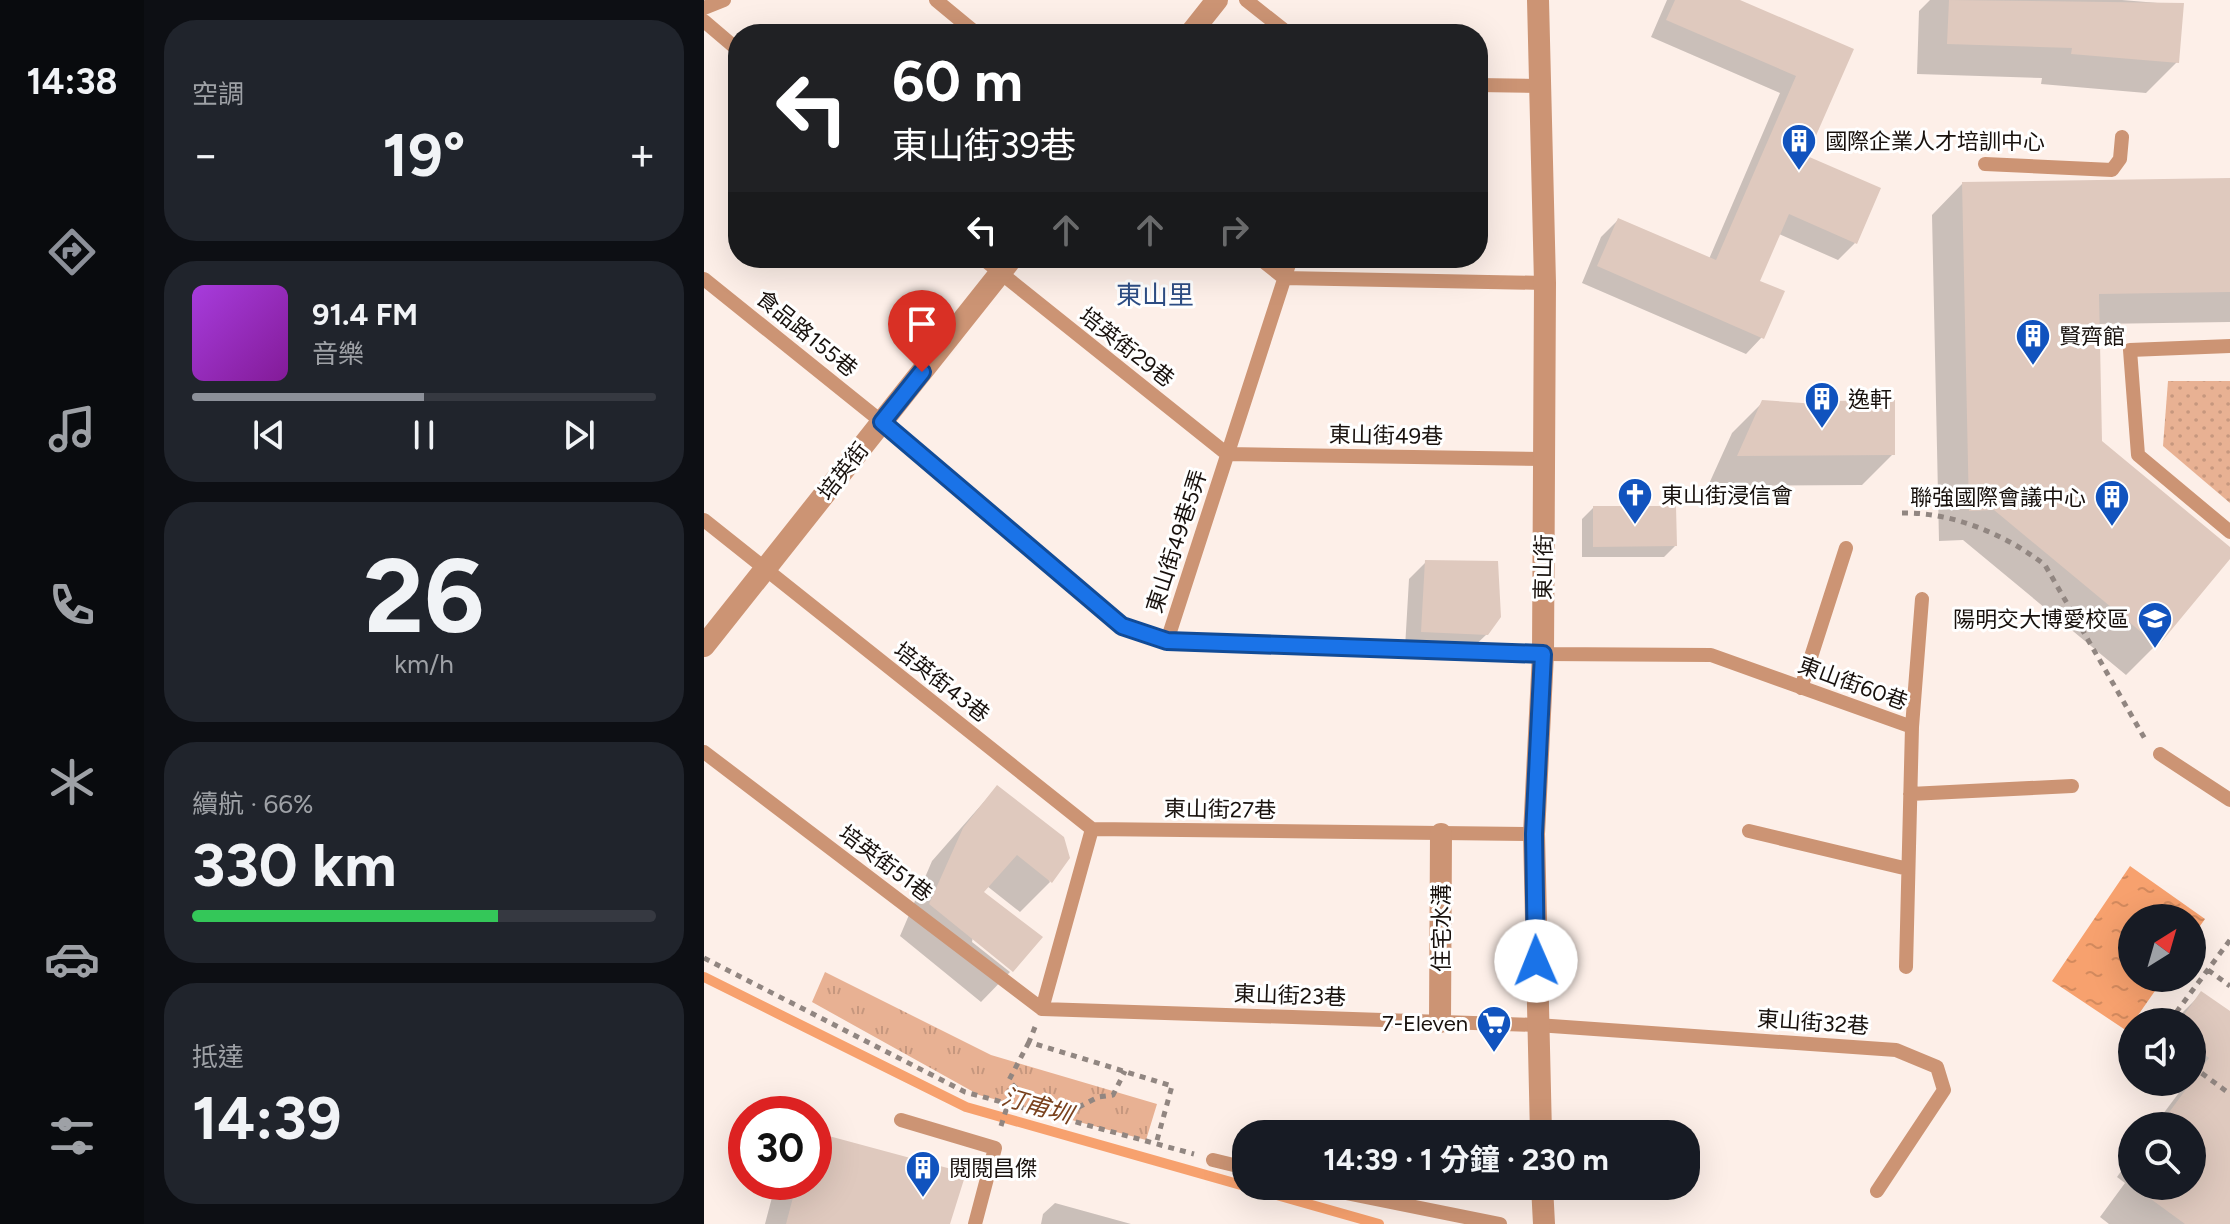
<!DOCTYPE html>
<html lang="zh-TW">
<meta charset="utf-8">
<style>
body{margin:0;font-family:Figtree,"Noto Sans TC",sans-serif;background:#20242c;color:#f1f3f6;height:100vh;display:flex;flex-direction:column;font-size:30px;white-space:nowrap}
*{box-sizing:border-box;margin:0}
p{font-size:26px;color:#9ea1a6}
.icon{flex:none;width:44px;height:44px;fill:none;stroke:currentColor;stroke-width:2;stroke-linecap:round;stroke-linejoin:round}
.map{position:relative;flex:1;overflow:hidden}
.side{display:flex;flex-direction:column;gap:20px;padding:20px;background:#0d0f14;width:560px}
.side>*{flex:none}
.guide{position:absolute;left:24px;top:24px;width:760px;height:244px;border-radius:32px;box-shadow:0 8px 32px #0002;background:#202124;color:#fff;overflow:hidden}
.needle{width:52px;rotate:37deg}
.tools{position:absolute;left:1414px;top:904px;display:grid;gap:16px}
.tools a{display:grid;place-items:center;width:88px;height:88px;border-radius:50%;background:#171b24;box-shadow:0 8px 32px #0002;font-size:40px}
.speed{position:absolute;left:24px;top:1096px;display:flex;gap:16px;font-size:40px;font-weight:700;text-align:center}
.speed>*{display:grid;place-content:center;width:104px;height:104px;border-radius:50%;background:#171b24;box-shadow:0 8px 32px #0002;line-height:1}
.speed .limit{border:12px solid #d22;background:#fff;color:#111}
.pin{position:absolute;display:grid;place-items:center;width:68px;height:68px;color:#fff;margin:-82px -34px;border-radius:50% 50% 50% 0;rotate:-45deg;box-shadow:0 0 8px #0007}
.pin .icon{rotate:45deg}
.me{position:absolute;width:88px;margin:-44px;rotate:359deg;stroke-linejoin:round;filter:drop-shadow(0 0 6px #0008)}
.turn{display:flex;align-items:center;gap:28px;height:168px;padding:0 32px;font-size:36px}
.turn .icon{width:104px;height:104px;stroke-width:2.5}
.turn b{display:block;font-size:56px;line-height:68px}
.lanes{display:flex;align-items:center;height:76px;padding:0 32px;background:#0003;justify-content:center;gap:40px;direction:ltr}
.lanes .off{opacity:.35}
.big{font-size:60px;font-weight:700;line-height:1.1}
.side .card{flex:1;display:flex;flex-direction:column;justify-content:center;gap:12px;min-width:0;padding:0 28px;border-radius:32px;background:#20242c}
.side .dial{align-items:center;gap:0}
.dial b{font-size:104px;line-height:1}
.song{display:flex;align-items:center;gap:24px}
.cover{width:96px;height:96px;border-radius:12px;background:linear-gradient(135deg,hsl(280 70% 55%),hsl(290 70% 35%))}
.played{height:8px;border-radius:4px;background:linear-gradient(90deg,#8c9099 50%,#363941 50%)}
.keys{display:flex;justify-content:space-around;direction:ltr}
.heat{display:flex;justify-content:space-between;align-items:center;font-size:44px;direction:ltr}
.charge{height:12px;border-radius:6px;background:linear-gradient(90deg,#34c759 66%,#363941 0)}
.trip{position:absolute;left:528px;top:1120px;width:468px;height:80px;border-radius:32px;background:#171b24;box-shadow:0 8px 32px #0002;font-weight:700;line-height:80px;text-align:center}
main{display:flex;flex:1;min-height:0}
.tabs{display:flex;flex-direction:column;width:144px;justify-content:space-around;align-items:center;background:#090b0e;color:#9ea1a6}
.tabs .icon{width:56px;height:56px}
.tabs .selected{color:#8c9099}
.tabs b{font-size:36px;color:#f1f3f6}
.map>svg:first-child{display:block}
.grass{fill:url(#grass-dots)}
.park{fill:url(#park-tufts)}
.water{fill:url(#water-ripples)}
.shadow{fill:#0003}
.lines{fill:none;stroke-linecap:round;stroke-linejoin:round}
.stream{stroke:#f7a16e;stroke-width:10}
.building{fill:#dfc9be}
.path{stroke:#918681;stroke-width:5;stroke-dasharray:6 6;stroke-linecap:butt}
.service{stroke:#cc9474;stroke-width:14}
.minor{stroke:#cc9474;stroke-width:22}
.route-casing{stroke:#114b97;stroke-width:20}
.route{stroke:#1a73e8;stroke-width:14}
.labels{text-anchor:middle;stroke-width:6;stroke-linejoin:round;paint-order:stroke}
.poi-label{font-size:22px;fill:#18110d;stroke:#fff;text-anchor:start}
.street-label{font-size:22px;fill:#18110d;stroke:#fff}
.water-label{font-size:24px;font-style:italic;fill:#79411d;stroke:#fff}
.quarter-label{font-size:26px;fill:#2d4d84;stroke:#fff}
</style>
<main>
<nav class="tabs">
<b>14:38</b>
<svg class="icon selected" aria-label="directions" viewBox="0 0 24 24"><path d="M12 3l9 9-9 9-9-9zM9 14v-3h6M13 9l2 2-2 2"/></svg>
<svg class="icon" aria-label="music" viewBox="0 0 24 24"><path d="M9 18V5l10-2v13"/><circle cx="6" cy="18" r="3"/><circle cx="16" cy="16" r="3"/></svg>
<svg class="icon" aria-label="phone" viewBox="0 0 24 24"><path d="M5 4h4l2 5-3 2q2 4 5 5l2-3 5 2v4C11 20 4 13 5 4z"/></svg>
<svg class="icon" aria-label="climate" viewBox="0 0 24 24"><path d="M12 3v18M4 7l16 10M4 17L20 7"/></svg>
<svg class="icon" aria-label="car" viewBox="0 0 24 24"><path d="M5 17H2v-5l4-1 3-4h7l3 4 3 1v5h-3M9 17h6M6 11h13"/><circle cx="7" cy="17" r="2"/><circle cx="17" cy="17" r="2"/></svg>
<svg class="icon" aria-label="filters" viewBox="0 0 24 24"><path d="M4 7h16M4 17h16"/><circle cx="9" cy="7" r="2"/><circle cx="15" cy="17" r="2"/></svg>
</nav>
<section class="side">
<div class="card"><p>空調</p>
<div class="heat"><a>−</a><b class="big">19°</b><a>+</a></div>
</div>
<div class="card">
<div class="song"><i class="cover"></i><div><b>91.4 FM</b><p>音樂</p></div></div>
<div class="played"></div>
<div class="keys"><svg class="icon" aria-label="previous" viewBox="0 0 24 24"><path d="M18 5L8 12l10 7zM5 5v14"/></svg><svg class="icon" aria-label="pause" viewBox="0 0 24 24"><path d="M8 5v14M16 5v14"/></svg><svg class="icon" aria-label="next" viewBox="0 0 24 24"><path d="M6 5l10 7-10 7zM19 5v14"/></svg></div>
</div>
<div class="card dial"><b>26</b><p>km/h</p></div>
<div class="card"><p>續航 · 66%</p><b class="big">330 km</b><div class="charge"></div></div>
<div class="card"><p>抵達</p><b class="big">14:39</b></div>
</section>
<div class="map">
<svg width="1526" height="1224" viewBox="0 0 1526 1224">
<defs>
<pattern id="grass-dots" width="8" height="8" patternUnits="userSpaceOnUse" patternTransform="scale(2)"><rect width="8" height="8" fill="#e8b193"/><path d="M2 2h.1M6 6h.1" fill="none" stroke="#c6977e" stroke-width="1.8" stroke-linecap="round"/></pattern>
<pattern id="park-tufts" width="24" height="20" patternUnits="userSpaceOnUse" patternTransform="scale(2)"><rect width="24" height="20" fill="#e8b193"/><path d="M3 7l-1-3M5 7V3M7 7l1-3M15 17l-1-3M17 17v-4M19 17l1-3" fill="none" stroke="#c6977e"/></pattern>
<pattern id="water-ripples" width="26" height="14" patternUnits="userSpaceOnUse" patternTransform="scale(2)"><rect width="26" height="14" fill="#f7a16e"/><path d="M2 4q2-2 4 0t4 0M15 11q2-2 4 0t4 0" fill="none" stroke="#d38a5e"/></pattern>
</defs>
<rect width="100%" height="100%" fill="#fdefe8"/>
<path class="grass" d="M1464,381H1526V503L1459,446Z"/>
<path class="park" d="M121,972L287,1055L453,1104L442,1140L275,1095L108,1002Z"/>
<path class="water" d="M1426,866L1501,919L1488,937V918H1428V978H1460L1423,1031L1348,981Z"/>
<path class="shadow" d="M963,0H1031L1147,50L1101,157L1151,243L1134,260L1075,234L1054,282L1058,337L1042,354L878,283L897,237L914,220L1005,259L1076,93L947,37Z
M1226,0H1418L1478,5L1473,62L1442,93L1337,84L1338,78L1213,74L1215,11Z
M1526,180V322L1393,324L1396,442L1526,549V556L1453,644L1422,675L1259,540L1235,541L1228,215L1258,184Z
M1059,402L1127,407L1189,454L1158,485L1004,486L1028,433Z
M889,508L971,546L960,557H878V519Z
M722,562L783,634L765,651L701,648L705,579Z
M293,787L346,882L316,912L283,886L277,893L268,942L306,972L277,1002L196,936L228,861Z
M1497,994L1526,1014V1224H1405L1396,1217L1421,1183L1413,1177L1428,1156V1186H1488V1126H1450L1480,1086L1474,1082H1488V1022H1469Z
M110,1134L244,1224H61L72,1182H110Z
M351,1203L427,1224H337L339,1214Z"/>
<g class="lines">
<path class="stream" d="M0,977L262,1107L675,1224"/>
</g>
<path class="building" d="M971,0H1036L1150,49L1103,156L1177,188L1153,244L1085,214L1056,281L1081,291L1060,339L893,266L914,218L1012,260L1092,76L962,20Z
M1245,0L1480,3L1475,63L1367,54L1368,48L1243,44Z
M1526,178V292L1395,294L1398,441L1526,547V559L1454,646L1290,510L1265,511L1258,182Z
M1058,400L1126,405L1131,401L1191,400V455L1033,456Z
M889,506H972L973,546L889,547Z
M721,560L794,561L797,617L784,635L717,632Z
M293,785L360,837L366,858L348,883L313,855L280,892L339,937L309,972L225,904L259,828Z
M1497,991L1526,1011V1224H1481L1429,1186H1488V1126H1455L1505,1058L1488,1045V1022H1475Z
M110,1132L262,1173L246,1224H82L93,1182H110Z"/>
<g class="lines">
<path class="path" d="M1198,513C1248,512 1301,534 1341,565L1441,739
M0,958L261,1092L490,1154
M1504,970L1526,986
M1465,1022L1526,940
M331,1027L325,1042L468,1086L452,1144
M325,1042L305,1080C319,1101 351,1103 373,1108L394,1097L409,1095L421,1071
M1488,1066L1526,1094
M297,1126L304,1104"/>
<path class="service" d="M232,0L273,34
M542,0L585,34
M0,8L20,0
M0,21L34,50
M774,85L835,86
M1281,164L1408,170L1416,159L1418,137
M278,258L523,454
M555,258L580,278
M580,278L841,283
M0,279L178,422L418,626L463,641L839,654L1007,655L1208,727
M1526,346L1426,350L1434,455L1526,532
M523,454L841,459
M0,520L388,829
M463,641L587,258
M1097,688L1142,548
M0,752L338,1009
M1456,754L1526,800
M1206,794L1368,786
M1045,831L1204,869
M1202,967L1208,727L1218,599
M338,1009L833,1025L1192,1050L1233,1067L1240,1090L1173,1191
M338,1009L388,829L830,834
M197,1120L291,1148L271,1224
M509,1160L542,1168
M607,1186L796,1224"/>
<path class="minor" d="M834,0L841,283L839,654L830,834L837,1134
M486,34L513,0
M0,646L308,258
M736,1022L737,834
M838,1186L840,1224"/>
</g>
<g class="lines">
<defs>
<path id="route" d="M218,372L178,422L418,626L463,641L839,654L830,834L832,961"/>
</defs>
<use href="#route" class="route-casing"/>
<use href="#route" class="route"/>
</g>
<defs>
<symbol id="building-pin" viewBox="-11 -11 22 30"><path d="M0 17L-7.5 6A9.5 9.5 0 1 1 7.5 6Z" fill="#1153be" stroke="#fff"/><path d="M-4-6H4V6H1V3H-1V6H-4ZM-2.5-4.3h1.7v1.8h-1.7ZM.8-4.3h1.7v1.8H.8ZM-2.5-1h1.7V.8h-1.7ZM.8-1h1.7V.8H.8Z" fill="#fff"/></symbol>
<symbol id="church-pin" viewBox="-11 -11 22 30"><path d="M0 17L-7.5 6A9.5 9.5 0 1 1 7.5 6Z" fill="#1153be" stroke="#fff"/><path d="M-1.2-6h2.4v3.5h3.3v2.4h-3.3V6h-2.4V-.1h-3.3v-2.4h3.3Z" fill="#fff"/></symbol>
<symbol id="university-pin" viewBox="-11 -11 22 30"><path d="M0 17L-7.5 6A9.5 9.5 0 1 1 7.5 6Z" fill="#1153be" stroke="#fff"/><path d="M0-5L7-2L0 1L-7-2ZM-4 1L0 2.5L4 1V4Q0 6-4 4Z" fill="#fff"/></symbol>
<symbol id="supermarket-pin" viewBox="-11 -11 22 30"><path d="M0 17L-7.5 6A9.5 9.5 0 1 1 7.5 6Z" fill="#1153be" stroke="#fff"/><path d="M-6-5.5h2.5l.6 2H6L4.5 2H-2.5L-4.4-4H-6ZM-1.5 3.2a1.3 1.3 0 1 0 .1 0ZM3 3.2a1.3 1.3 0 1 0 .1 0Z" fill="#fff"/></symbol>
</defs>
<g fill-rule="evenodd">
<use href="#building-pin" x="1075" y="121" width="40" height="54"/>
<use href="#building-pin" x="1309" y="316" width="40" height="54"/>
<use href="#building-pin" x="1098" y="379" width="40" height="54"/>
<use href="#church-pin" x="911" y="475" width="40" height="54"/>
<use href="#building-pin" x="1388" y="477" width="40" height="54"/>
<use href="#university-pin" x="1431" y="599" width="40" height="54"/>
<use href="#supermarket-pin" x="770" y="1003" width="40" height="54"/>
<use href="#building-pin" x="199" y="1148" width="40" height="54"/>
</g>
<g class="labels">
<g class="poi-label">
<text x="1121" y="149">國際企業人才培訓中心</text>
<text x="1355" y="344">賢齊館</text>
<text x="1144" y="407">逸軒</text>
<text x="957" y="503">東山街浸信會</text>
<text x="1382" y="505" text-anchor="end">聯強國際會議中心</text>
<text x="1425" y="627" text-anchor="end">陽明交大博愛校區</text>
<text x="764" y="1031" text-anchor="end">7-Eleven</text>
<text x="245" y="1176">閱閱昌傑</text>
</g>
<g class="street-label">
<text transform="translate(103 333) rotate(39)" y="8">食品路155巷</text>
<text transform="translate(423 347) rotate(38)" y="8">培英街29巷</text>
<text transform="translate(682 435) rotate(1)" y="8">東山街49巷</text>
<text transform="translate(139 471) rotate(-52)" y="8">培英街</text>
<text transform="translate(472 541) rotate(-72)" y="8">東山街49巷5弄</text>
<text transform="translate(839 567) rotate(-89)" y="8">東山街</text>
<text transform="translate(238 682) rotate(38)" y="8">培英街43巷</text>
<text transform="translate(1149 683) rotate(20)" y="8">東山街60巷</text>
<text transform="translate(516 809) rotate(1)" y="8">東山街27巷</text>
<text transform="translate(182 863) rotate(37)" y="8">培英街51巷</text>
<text transform="translate(737 928) rotate(-90)" y="8">住宅水溝</text>
<text transform="translate(586 995) rotate(2)" y="8">東山街23巷</text>
<text transform="translate(1109 1022) rotate(4)" y="8">東山街32巷</text>
</g>
<g class="water-label">
<text transform="translate(333 1106) rotate(16)" y="8">汀甫圳</text>
</g>
<g class="quarter-label">
<text x="451" y="304">東山里</text>
</g>
</g>
</svg>
<div class="tools">
<a><svg class="needle" viewBox="-14 -14 28 28"><path d="M0-13l5 13h-10z" fill="#e53935"/><path d="M0 13l5-13h-10z" fill="#9ea1a6"/></svg></a>
<a><svg class="icon" aria-label="sound" viewBox="0 0 24 24"><path d="M4 9h4l5-4v14l-5-4H4zM17 9q2 3 0 6"/></svg></a>
<a><svg class="icon" aria-label="search" viewBox="0 0 24 24"><circle cx="10" cy="10" r="6"/><path d="M15 15l6 6"/></svg></a>
</div>
<div class="speed"><div class="limit">30</div></div>
<div class="pin" style="left:218px;top:372px;background:#d93025"><svg class="icon" aria-label="arrive" viewBox="0 0 24 24"><path d="M6 21V4h12l-3 4 3 4H6"/></svg></div>
<svg class="me" style="left:832px;top:961px" viewBox="-20 -20 40 40"><circle r="19" fill="#fff"/><path d="M0-13L10 11 0 6-10 11z" fill="#1a73e8"/></svg>
<div class="trip">14:39 · 1 分鐘 · 230 m</div>
<div class="guide">
<div class="turn"><svg class="icon" aria-label="left" viewBox="0 0 24 24"><path d="M17 20v-9H6M10 6l-5 5 5 5"/></svg><div><b>60 m</b>東山街39巷</div></div>
<div class="lanes"><svg class="icon" aria-label="left" viewBox="0 0 24 24"><path d="M17 20v-9H6M10 6l-5 5 5 5"/></svg><svg class="icon off" aria-label="ahead" viewBox="0 0 24 24"><path d="M12 20V5M6 11l6-6 6 6"/></svg><svg class="icon off" aria-label="ahead" viewBox="0 0 24 24"><path d="M12 20V5M6 11l6-6 6 6"/></svg><svg class="icon off" aria-label="right" viewBox="0 0 24 24"><path d="M7 20v-9h11M14 6l5 5-5 5"/></svg></div>
</div>
</div>
</main>
